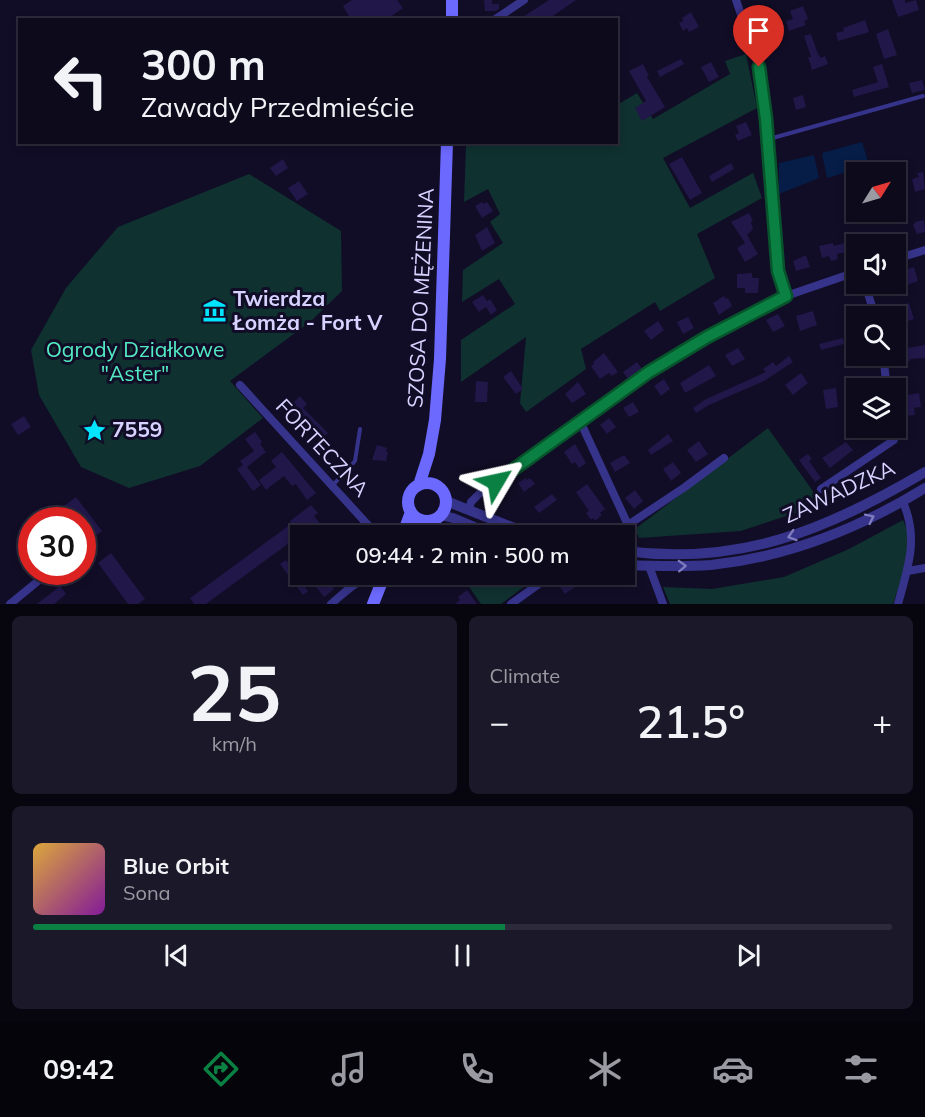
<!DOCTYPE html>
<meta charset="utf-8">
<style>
body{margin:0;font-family:Mulish,sans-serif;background:#1b1829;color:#f1f3f6;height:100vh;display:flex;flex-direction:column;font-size:22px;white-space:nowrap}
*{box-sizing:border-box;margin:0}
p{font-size:20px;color:#9a9aa3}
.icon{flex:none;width:33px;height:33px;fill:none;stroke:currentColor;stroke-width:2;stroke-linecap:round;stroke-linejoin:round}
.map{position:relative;height:604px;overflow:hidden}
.details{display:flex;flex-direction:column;gap:12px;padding:12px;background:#07060f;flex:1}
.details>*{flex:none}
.banner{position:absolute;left:18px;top:18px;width:600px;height:126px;border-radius:0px;box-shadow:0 3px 9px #0003,0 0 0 2px #2d2b3b;background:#0d0a1c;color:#f1f3f6;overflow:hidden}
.needle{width:39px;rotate:53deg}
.fabs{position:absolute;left:846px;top:162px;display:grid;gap:12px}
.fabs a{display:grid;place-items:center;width:60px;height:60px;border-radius:0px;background:#0d0a1c;box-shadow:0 3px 9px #0003,0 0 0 2px #2d2b3b;font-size:30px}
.speed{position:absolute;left:18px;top:507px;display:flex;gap:12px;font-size:30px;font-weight:700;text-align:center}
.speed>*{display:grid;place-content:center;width:78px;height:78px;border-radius:50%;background:#0d0a1c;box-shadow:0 3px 9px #0003,0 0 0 2px #2d2b3b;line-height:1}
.speed .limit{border:9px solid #d22;background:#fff;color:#111}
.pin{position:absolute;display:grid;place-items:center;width:51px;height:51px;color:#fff;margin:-62px -26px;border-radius:50% 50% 50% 0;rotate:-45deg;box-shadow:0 0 6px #0007}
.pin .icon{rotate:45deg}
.me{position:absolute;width:66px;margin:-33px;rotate:54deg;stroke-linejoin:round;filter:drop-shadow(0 0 4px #0008)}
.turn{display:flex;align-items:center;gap:21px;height:126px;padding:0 24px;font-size:27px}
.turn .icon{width:78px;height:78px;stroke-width:2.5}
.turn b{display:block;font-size:42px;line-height:51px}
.big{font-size:45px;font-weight:600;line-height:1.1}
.details .widget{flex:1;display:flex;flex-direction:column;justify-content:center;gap:9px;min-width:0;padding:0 21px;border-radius:9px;background:#1b1829}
.details .dial{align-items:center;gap:0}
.dial b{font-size:78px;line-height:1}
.song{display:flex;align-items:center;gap:18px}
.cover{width:72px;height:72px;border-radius:9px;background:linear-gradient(135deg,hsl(40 70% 55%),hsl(290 70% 35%))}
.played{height:6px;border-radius:3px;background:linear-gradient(90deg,#0b8043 55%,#2d2b3b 55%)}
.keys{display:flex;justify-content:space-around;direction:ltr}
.heat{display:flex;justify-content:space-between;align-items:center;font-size:33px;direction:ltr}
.details .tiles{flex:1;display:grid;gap:12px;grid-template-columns:1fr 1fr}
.widget:last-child{grid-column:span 2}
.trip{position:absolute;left:290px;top:525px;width:345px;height:60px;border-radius:0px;background:#0d0a1c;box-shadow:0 3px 9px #0003,0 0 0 2px #2d2b3b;font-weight:600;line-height:60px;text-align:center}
.menu{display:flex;height:96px;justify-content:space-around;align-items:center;background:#05040b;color:#9a9aa3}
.menu .icon{width:42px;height:42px}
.menu .selected{color:#0b8043}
.menu b{font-size:27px;color:#f1f3f6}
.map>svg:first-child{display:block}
.green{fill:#0f3130}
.water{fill:#051d47}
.building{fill:#211749}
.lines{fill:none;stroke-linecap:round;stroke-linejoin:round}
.service{stroke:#36338a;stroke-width:4}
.minor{stroke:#36338a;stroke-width:8}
.tertiary{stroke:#36338a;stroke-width:10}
.secondary{stroke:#6c69ff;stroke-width:12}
.oneway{stroke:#7e7bbf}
.route-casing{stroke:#07532c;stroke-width:15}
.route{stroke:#0b8043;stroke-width:10}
.labels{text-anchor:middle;stroke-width:6;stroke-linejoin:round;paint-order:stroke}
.street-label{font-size:21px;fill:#d7d2ff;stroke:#110d26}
.poi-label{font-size:21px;font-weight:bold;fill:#d7d2ff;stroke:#110d26;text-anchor:start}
.park-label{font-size:21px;fill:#52ebc4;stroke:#110d26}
</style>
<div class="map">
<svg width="925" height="604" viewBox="0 0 925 604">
<rect width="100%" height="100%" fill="#110d26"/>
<path class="green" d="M746,54L757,108L663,158L690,208L753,173L762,198L697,234L715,278L660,311L655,302L581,349L586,369L526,412L520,403L526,337L461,382V340L515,304L499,279L462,302L463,270L503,243L490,222L500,214L488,189L464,202L466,146L472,142H616L617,105L637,93L653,119L730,74L725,61Z
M249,174L341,231L342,291L310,322L230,381L263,418L200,466L129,488L81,467L39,395L31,350L66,288L118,227Z
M768,428L822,504L741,531L639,538L635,529Z
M903,520C917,547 902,577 893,604H670L663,587L712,589L784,577L849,549Z
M461,575H540L501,604H481Z"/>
<path class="water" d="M862,142L869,165L827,178L822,153Z
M814,155L819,178L779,194V163Z"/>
<path class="building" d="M352,0H397L403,8L386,20H351L343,6Z
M484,0H492V4H499V9L496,11H485Z
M549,0H576L547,20H518Z
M892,0H905V3L916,0L919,10L898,17Z
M803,6L808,19L804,21L806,25L789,31L786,21L793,19L790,11Z
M691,12L699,27L689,32L687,28L683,31L679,23L683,21L682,18Z
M865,20L869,32L838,41L836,33L844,31L843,28Z
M888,29L897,55L884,59L876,34Z
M811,34L818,54L821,58L825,56L828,64L812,70L808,57H811L804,36Z
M681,59L684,64L660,77L657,71Z
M711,62L719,77L709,82L701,67Z
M643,64L649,76L647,77L665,107L642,121L635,108L646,101L629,71Z
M882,64L889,87L854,97L852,90L878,82L873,67Z
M922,80L925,90L912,93L909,83Z
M803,95L806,107L796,110L793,98Z
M746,122L752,135L738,141L735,135L739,133L736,126Z
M682,157L702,193L690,200L669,164Z
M283,159L288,168L276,176L270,168Z
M731,163L734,169L712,182L709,176Z
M923,172L925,189L915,192L912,179L919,177L917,173Z
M299,181L308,194L297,201L288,188Z
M482,202L484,204L487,202L493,211L482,218L475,206Z
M749,213L753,221L751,222L753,229L747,235L758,254L745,262L737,248L745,243L731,222Z
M924,220L925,232L917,234L913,225L915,222Z
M487,227L495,243L482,251L475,235Z
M854,240L856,250L837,254L838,259L831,261L829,256L822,258L819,246L833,243L834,246Z
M806,255L810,267L796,271L793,261Z
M914,267L918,281L907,285L902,271Z
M752,273V278H759L758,293H745V288H737V274Z
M483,295L487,301L490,299L497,310L491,315L486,307L479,312L472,302Z
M724,296L726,299L728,298L732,306L719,315L713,303Z
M909,303L914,319L902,323L897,307Z
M813,311L817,325L800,331L796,316Z
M778,314L785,326L773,332L766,320Z
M688,317L694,328L683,334L677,322Z
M658,321L664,330L651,340L644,331Z
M843,338L844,344L821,350L819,344Z
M907,344L908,348L925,345V358L910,359V361L905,362V365L897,366L896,357H899L897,346Z
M738,348L745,359L732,366L725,355Z
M604,353L618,372L612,376L609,373L600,379L591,366L594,364L593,362Z
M789,356L793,362L764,381L709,405L696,413L693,408L706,399L766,372L763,369L773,362L776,366Z
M637,362L642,369L628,379L623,372Z
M709,365L716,376L685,393L680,383Z
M511,371L523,389L516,394L503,377Z
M801,373L808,383L793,395L785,385Z
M664,379L670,389L661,396L654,386Z
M476,381L488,382L487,402H475Z
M578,382L586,394L572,403L565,394Z
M836,388L838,407L826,409L823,390Z
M856,392V409L852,412L844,401Z
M908,392V395L919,393L921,407L914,408L915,415L904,416L899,397L901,396L900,393Z
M300,396L307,404L303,408L328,433L320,441L288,408Z
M633,402L639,412L629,417L623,408Z
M24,416L31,427L18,435L11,424Z
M609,418L616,427L607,434L600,425Z
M860,428H878L881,431L870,440Z
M255,432L262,442L260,444L266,452L247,467L261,485L253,491L237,469L243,465L240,461L254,451L245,439Z
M668,434L673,441L651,455L648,450Z
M699,441L708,454L696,462L687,450Z
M846,442L853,450L830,468L822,458Z
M575,444L586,463L579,468L575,462L572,464L564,452Z
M377,445L387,448L386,452H388L386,461L372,460Z
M282,452L316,493L307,500L296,484L292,486L284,476L266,490L259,480L276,467L271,461Z
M808,454L812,459L809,461L821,478L815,482L799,460Z
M624,455L630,463L615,472L610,463Z
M673,462L681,473L671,481L663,469Z
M526,478L527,480L530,478L535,484L524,492L518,483Z
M587,484L605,509L600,513L602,515L595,521L593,518L591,520L586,513L589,511L576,492Z
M635,490L643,501L634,509L625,498Z
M552,494L557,500L539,513L534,507Z
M76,497L102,531L82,546V520H65L57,511Z
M311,505L318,513L314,516L330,536H315L318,532L313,536H300V549L293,540L206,604H194L190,598L291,524L290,521Z
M111,553L145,599L138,604H128L98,563Z
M286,560L308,591L303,595L280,564Z
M62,572H87L71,583Z
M567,577L575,587L565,594L558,584Z
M327,579L334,589L324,597L316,587Z
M60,586L66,594L54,604H37Z
M467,590L477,604H455L460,600L458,597Z"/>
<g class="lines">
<path class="service" d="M769,139L923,96
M333,485L355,461L360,429"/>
<path class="minor" d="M736,0L759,67L763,87L778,271L786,296
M494,20L524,0
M896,259L925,250
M865,284L875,316
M883,356L887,388
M240,385L378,536
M580,421L628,525L685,487L724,458
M821,489L894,440L893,428
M469,509L471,502L479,494L649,372L688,348L786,296L856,272
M649,566L663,604
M908,571L925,568
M10,604L49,572
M331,604C346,592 363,571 383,579
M511,604L543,581
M898,604C908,567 919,539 903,502"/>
<path class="tertiary" d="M446,501L509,526L539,536
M440,515L453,518L496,536
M624,551C741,566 826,530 925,472
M624,565C653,566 682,567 711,565C787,557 860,528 925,488"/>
<path class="secondary" d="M452,20V0
M408 502a19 19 0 1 1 38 0a19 19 0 1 1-38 0Z
M419,485L429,454L435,420L440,359L447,142
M402,536L411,512
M373,604L385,574"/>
</g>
<defs><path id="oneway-chevron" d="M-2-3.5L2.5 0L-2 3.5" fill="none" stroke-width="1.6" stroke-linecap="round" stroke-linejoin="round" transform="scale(1.5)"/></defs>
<g class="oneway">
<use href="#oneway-chevron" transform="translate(870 518) rotate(-26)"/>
<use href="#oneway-chevron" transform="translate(792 536) rotate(162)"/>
<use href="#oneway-chevron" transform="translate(682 566) rotate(-2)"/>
</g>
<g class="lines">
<defs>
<path id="route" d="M496,482L649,372L707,337L786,296L778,271L766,119L759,67"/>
</defs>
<use href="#route" class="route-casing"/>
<use href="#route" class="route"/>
</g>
<defs>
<symbol id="museum-bare" viewBox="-9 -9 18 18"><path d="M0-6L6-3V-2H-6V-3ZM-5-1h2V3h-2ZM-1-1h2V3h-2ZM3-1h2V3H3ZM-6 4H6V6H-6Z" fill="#00e5fd" stroke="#110d26" stroke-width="2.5" paint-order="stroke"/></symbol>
<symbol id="sight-bare" viewBox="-9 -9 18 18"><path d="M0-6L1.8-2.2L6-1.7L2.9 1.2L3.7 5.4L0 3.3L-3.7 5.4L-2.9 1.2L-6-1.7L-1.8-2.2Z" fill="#00e5fd" stroke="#110d26" stroke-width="2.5" paint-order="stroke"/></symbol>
</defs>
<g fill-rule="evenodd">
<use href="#museum-bare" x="198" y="294" width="33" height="33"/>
<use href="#sight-bare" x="78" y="414" width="33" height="33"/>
</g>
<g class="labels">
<g class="street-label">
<text transform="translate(421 298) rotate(-87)" y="7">SZOSA DO MĘŻENINA</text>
<text transform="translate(322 448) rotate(47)" y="7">FORTECZNA</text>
<text transform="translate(839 492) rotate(-25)" y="7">ZAWADZKA</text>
</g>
<g class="poi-label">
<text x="233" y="306">Twierdza<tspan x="233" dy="24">Łomża - Fort V</tspan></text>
<text x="112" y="437">7559</text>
</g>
<g class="park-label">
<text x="135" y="357">Ogrody Działkowe<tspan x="135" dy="24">"Aster"</tspan></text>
</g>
</g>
</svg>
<div class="fabs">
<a><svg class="needle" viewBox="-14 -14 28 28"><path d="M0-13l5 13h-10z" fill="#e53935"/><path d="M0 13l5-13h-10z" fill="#9a9aa3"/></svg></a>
<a><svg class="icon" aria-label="sound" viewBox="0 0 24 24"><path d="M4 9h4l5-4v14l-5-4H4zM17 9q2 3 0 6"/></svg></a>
<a><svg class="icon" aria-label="search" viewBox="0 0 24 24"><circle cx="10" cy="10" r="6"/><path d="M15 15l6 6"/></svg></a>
<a><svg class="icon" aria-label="layers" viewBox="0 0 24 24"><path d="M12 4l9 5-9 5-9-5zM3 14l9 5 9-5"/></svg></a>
</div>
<div class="speed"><div class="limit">30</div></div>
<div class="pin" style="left:759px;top:67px;background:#d93025"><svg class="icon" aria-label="arrive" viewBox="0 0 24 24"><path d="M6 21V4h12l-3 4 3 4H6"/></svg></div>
<svg class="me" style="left:496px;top:482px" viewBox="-20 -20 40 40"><path d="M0-17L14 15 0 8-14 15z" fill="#0b8043" stroke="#fff" stroke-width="4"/></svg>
<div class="trip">09:44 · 2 min · 500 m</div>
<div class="banner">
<div class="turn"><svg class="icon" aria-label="left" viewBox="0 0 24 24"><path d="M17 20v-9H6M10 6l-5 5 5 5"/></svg><div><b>300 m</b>Zawady Przedmieście</div></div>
</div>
</div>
<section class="details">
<div class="tiles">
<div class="widget dial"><b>25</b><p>km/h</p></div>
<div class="widget"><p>Climate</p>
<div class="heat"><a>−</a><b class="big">21.5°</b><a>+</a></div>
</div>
<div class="widget">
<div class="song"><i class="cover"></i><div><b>Blue Orbit</b><p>Sona</p></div></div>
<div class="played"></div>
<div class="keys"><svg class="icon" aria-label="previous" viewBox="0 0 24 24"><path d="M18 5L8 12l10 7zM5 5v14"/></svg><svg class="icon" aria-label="pause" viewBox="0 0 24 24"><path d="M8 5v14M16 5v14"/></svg><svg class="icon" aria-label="next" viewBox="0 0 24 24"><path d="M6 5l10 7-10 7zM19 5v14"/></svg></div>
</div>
</div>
</section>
<nav class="menu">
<b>09:42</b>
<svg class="icon selected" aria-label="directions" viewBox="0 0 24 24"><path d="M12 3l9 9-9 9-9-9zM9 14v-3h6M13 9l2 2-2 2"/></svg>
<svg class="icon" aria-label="music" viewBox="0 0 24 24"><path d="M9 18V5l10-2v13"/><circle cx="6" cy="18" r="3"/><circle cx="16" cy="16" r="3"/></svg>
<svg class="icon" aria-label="phone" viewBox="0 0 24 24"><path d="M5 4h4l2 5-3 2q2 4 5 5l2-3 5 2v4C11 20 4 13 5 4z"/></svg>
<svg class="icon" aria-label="climate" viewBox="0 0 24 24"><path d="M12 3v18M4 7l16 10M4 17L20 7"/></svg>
<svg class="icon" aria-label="car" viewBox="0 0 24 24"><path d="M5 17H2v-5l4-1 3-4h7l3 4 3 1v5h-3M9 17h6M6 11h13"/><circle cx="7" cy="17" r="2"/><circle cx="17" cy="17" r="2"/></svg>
<svg class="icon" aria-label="filters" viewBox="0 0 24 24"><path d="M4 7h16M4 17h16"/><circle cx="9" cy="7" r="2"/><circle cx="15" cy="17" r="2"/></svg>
</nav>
